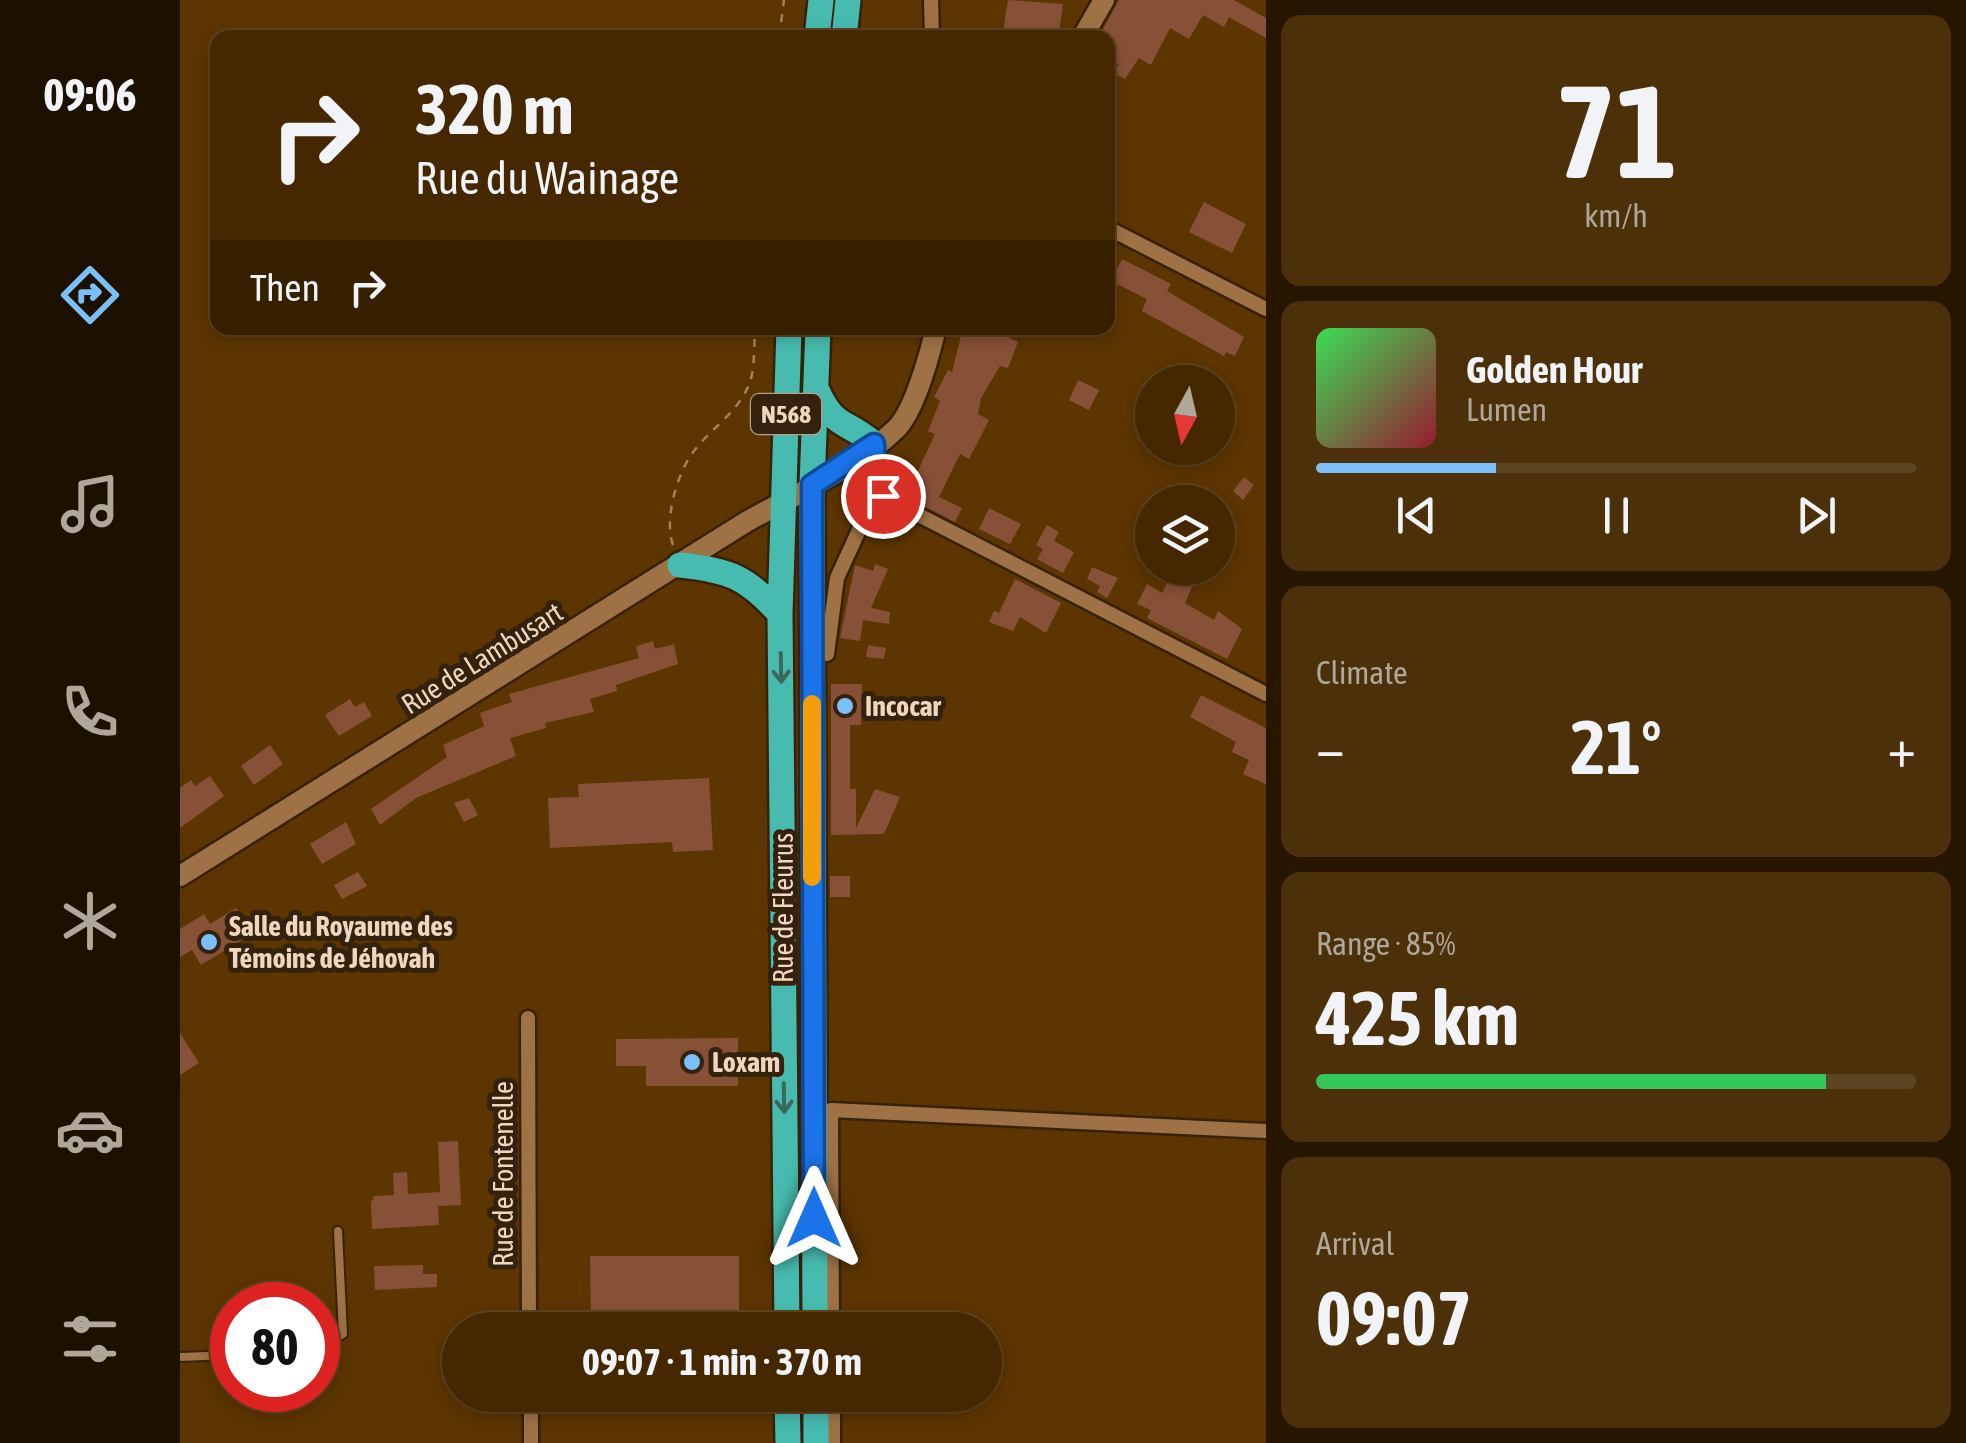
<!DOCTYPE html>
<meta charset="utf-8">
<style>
body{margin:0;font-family:"Asap Condensed",sans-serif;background:#4c300a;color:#f1f3f6;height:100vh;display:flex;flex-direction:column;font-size:38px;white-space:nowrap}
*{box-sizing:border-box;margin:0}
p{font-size:32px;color:#b0a699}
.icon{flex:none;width:55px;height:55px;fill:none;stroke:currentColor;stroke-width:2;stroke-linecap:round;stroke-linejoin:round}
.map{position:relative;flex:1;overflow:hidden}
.side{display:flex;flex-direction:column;gap:15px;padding:15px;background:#261600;width:700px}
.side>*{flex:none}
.guide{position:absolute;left:30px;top:30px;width:905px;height:305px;border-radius:20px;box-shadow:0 5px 15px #0003,0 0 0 2px #5d4422;background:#452800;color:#f1f3f6;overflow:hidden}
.needle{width:65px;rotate:188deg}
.buttons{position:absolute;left:955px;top:365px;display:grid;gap:20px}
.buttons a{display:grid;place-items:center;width:100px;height:100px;border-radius:50%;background:#452800;box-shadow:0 5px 15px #0003,0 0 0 2px #5d4422;font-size:50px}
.speed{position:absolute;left:30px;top:1282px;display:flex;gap:20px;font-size:50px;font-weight:700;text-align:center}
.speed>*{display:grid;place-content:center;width:130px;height:130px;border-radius:50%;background:#452800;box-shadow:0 5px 15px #0003,0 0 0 2px #5d4422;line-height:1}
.speed .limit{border:15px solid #d22;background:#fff;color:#111}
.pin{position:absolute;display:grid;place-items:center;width:85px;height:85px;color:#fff;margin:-42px;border:5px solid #fff;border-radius:50%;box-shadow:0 2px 10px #0007}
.me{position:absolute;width:110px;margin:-55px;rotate:0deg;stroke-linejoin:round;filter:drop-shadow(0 0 8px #0008)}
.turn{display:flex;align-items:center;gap:35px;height:210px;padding:0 40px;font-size:45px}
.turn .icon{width:130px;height:130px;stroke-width:2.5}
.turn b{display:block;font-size:70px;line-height:85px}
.then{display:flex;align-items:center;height:95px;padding:0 40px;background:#0003;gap:20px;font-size:38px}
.big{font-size:75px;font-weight:700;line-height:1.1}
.side .tile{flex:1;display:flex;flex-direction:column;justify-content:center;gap:15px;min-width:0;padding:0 35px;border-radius:20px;background:#4c300a}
.side .dial{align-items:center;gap:0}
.dial b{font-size:130px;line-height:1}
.song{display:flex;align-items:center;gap:30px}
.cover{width:120px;height:120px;border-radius:15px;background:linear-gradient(135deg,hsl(130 70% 55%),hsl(350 70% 35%))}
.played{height:10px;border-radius:5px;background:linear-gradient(90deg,#7bbef8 30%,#5d4422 30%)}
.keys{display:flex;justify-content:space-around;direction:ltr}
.heat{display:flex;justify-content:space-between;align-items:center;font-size:55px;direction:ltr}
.charge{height:15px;border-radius:8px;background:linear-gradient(90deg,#34c759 85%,#5d4422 0)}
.trip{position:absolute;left:262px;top:1312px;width:560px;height:100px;border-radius:50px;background:#452800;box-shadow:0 5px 15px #0003,0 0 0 2px #5d4422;font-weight:700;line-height:100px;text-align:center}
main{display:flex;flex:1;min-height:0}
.menu{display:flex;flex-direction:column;width:180px;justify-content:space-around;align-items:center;background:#1c1000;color:#b0a699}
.menu .icon{width:70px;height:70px}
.menu .current{color:#7bbef8}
.menu b{font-size:45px;color:#f1f3f6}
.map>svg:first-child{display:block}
.building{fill:#875137}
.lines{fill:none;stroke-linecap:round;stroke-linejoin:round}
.lane-casing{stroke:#372108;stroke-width:12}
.street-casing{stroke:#372108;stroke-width:19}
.secondary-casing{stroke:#372108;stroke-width:25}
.highway-casing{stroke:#372108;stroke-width:30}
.path{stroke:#a2825b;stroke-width:2.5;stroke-dasharray:8 8;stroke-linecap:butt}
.lane{stroke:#9e7245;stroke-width:8}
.street{stroke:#9e7245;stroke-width:14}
.secondary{stroke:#9e7245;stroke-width:20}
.highway{stroke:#47bbaf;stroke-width:25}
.oneway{stroke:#3d6757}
.route-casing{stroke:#114b97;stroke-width:25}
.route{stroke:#1a73e8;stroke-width:18}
.slow{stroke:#f59e0b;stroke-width:18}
.poi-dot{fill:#7bbef8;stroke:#34220f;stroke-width:4}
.labels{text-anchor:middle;stroke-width:10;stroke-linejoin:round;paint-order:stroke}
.shield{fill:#34220f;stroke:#b7a08a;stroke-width:2.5}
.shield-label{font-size:25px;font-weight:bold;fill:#efd6bf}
.street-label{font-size:28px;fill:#efd6bf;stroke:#34220f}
.poi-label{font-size:28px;font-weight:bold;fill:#efd6bf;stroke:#34220f;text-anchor:start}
</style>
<main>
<nav class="menu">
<b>09:06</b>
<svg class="icon current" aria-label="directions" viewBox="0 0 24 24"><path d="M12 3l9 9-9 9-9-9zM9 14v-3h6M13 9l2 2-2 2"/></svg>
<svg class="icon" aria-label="music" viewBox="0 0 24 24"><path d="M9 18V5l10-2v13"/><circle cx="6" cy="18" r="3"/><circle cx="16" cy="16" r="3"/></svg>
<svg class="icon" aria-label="phone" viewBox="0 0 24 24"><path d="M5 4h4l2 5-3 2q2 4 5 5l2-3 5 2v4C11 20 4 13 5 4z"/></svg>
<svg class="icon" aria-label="climate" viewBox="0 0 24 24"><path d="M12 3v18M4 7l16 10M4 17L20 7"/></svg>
<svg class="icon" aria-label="car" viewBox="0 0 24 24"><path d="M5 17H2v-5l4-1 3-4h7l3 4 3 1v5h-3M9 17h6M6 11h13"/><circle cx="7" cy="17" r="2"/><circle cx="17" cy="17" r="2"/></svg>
<svg class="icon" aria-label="filters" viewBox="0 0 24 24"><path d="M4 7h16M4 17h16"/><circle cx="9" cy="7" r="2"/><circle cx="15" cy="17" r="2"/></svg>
</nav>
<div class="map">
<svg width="1086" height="1443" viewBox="0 0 1086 1443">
<rect width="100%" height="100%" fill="#5c3500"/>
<path class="building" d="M828,0L883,4L878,38H822Z
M939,0H1054L1086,18V38L1049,17L1044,27L1023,15L1009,39L990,28L971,65L959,58L945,79L934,73L939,64L928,58V38H918Z
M1024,202L1066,224L1052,253L1009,232Z
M942,259L991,284L987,291L1064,337L1055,356L1046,352L1044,356L962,311L967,299L931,281Z
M783,328H833L829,338L838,342L828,368L820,366L801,398L798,414L809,420L789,459L780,454L759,497L782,508L775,522L726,497L755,434L748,431L760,401L754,397L768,370L772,372Z
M898,380L919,390L909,410L889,400Z
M1064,477L1074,485L1063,500L1053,491Z
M809,508L841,524L830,544L799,529Z
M867,525L879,532L874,541L894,552L883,573L857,559L863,549L856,545Z
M695,564L708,569L691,608L710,612L709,624L683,620L680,641L660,638L675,565L693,571Z
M912,567L938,578L927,598L917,592L920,586L907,579Z
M998,572L1015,580L1005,603L1034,620L1038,611L1062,629L1047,659L967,618L971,610L957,604L967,584L982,593L991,575L995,577Z
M835,579L881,603L866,633L840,617L833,631L809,622L814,611L819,613Z
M473,641L475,649L494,644L498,664L436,685L437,691L410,699L414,712L365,723L366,728L330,738L336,756L236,798L200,825L191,809L267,757L263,745L304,726L300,713L332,702L329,694L459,658L456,646Z
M688,645L706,648L704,659L686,657Z
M651,684H682L681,725H670V789H676V828L695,789L720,797L704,834L651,835Z
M1021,695L1086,728V784L1063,774L1069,760L1052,752L1056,742L1010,717Z
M170,699L175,707L184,702L192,716L159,736L145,715Z
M90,745L103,764L74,785L61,766Z
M30,776L44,796L0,828V788L11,780L15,786Z
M529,778L533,850L493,852L492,842L370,848L368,798L399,797L398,784Z
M289,798L298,815L284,822L274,803Z
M166,822L176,844L142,864L130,844Z
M178,872L187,886L162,899L154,885Z
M650,876H670V897H650Z
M56,908L72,934L21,965L12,950L0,957V929L24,914L30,924Z
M0,1033L19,1063L0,1075Z
M558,1038V1086H466V1066H436V1039Z
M278,1141L281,1205L258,1206L259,1225L192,1229L191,1203L194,1196L214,1195L213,1173L227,1172L228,1194L260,1192L258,1142Z
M410,1256H559V1330H411Z
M243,1265V1274H257V1287L195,1290L194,1266Z"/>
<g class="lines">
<defs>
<path id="lane" d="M138,1350L163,1334L158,1231
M0,1357L52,1355"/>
<path id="street" d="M751,0L752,38
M928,228L1086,309
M696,493L1086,694
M647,654L657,578L696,493L694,444
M348,1018L349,1330
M652,1330L651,1110L1086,1131
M351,1395V1443
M653,1395V1443"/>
<path id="secondary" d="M902,38L924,0
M0,876L566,522C616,494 676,468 717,428C735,409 750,353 756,328"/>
<path id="highway" d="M637,38L641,0
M664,38L668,0
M636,388C654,430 666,419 694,444
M500,565C549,570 567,577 600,614
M607,1330L600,614L609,328
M635,1330L632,485L638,328
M607,1395L608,1443
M636,1395V1443"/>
</defs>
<use href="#lane" class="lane-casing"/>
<use href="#street" class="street-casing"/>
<use href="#secondary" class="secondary-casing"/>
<use href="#highway" class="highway-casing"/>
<path class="path" d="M599,38L604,0
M493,545C484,520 496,478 511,455C529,429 558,414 570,382C575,367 574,344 575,328"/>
<use href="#lane" class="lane"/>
<use href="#street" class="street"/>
<use href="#secondary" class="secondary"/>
<use href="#highway" class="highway"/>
</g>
<defs><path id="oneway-shaft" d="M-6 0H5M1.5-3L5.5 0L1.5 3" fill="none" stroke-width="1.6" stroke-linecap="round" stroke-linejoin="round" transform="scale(2.5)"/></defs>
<g class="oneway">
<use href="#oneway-shaft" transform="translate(601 668) rotate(89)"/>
<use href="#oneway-shaft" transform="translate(604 1098) rotate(89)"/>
</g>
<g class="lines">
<defs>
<path id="route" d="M634,1218L632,485L694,444L696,493L703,496"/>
</defs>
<use href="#route" class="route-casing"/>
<use href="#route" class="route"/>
<path class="slow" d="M632,704V877"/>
</g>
<g class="poi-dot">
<circle cx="665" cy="706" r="10"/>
<circle cx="29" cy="942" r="10"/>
<circle cx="512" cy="1062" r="10"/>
</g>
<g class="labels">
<rect class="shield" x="571" y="394" width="70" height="40" rx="8"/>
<g class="shield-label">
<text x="606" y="423">N568</text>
</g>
<g class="street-label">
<text transform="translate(302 658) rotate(-32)" y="10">Rue de Lambusart</text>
<text transform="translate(603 908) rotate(-90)" y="10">Rue de Fleurus</text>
<text transform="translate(323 1174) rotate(-90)" y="10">Rue de Fontenelle</text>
</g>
<g class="poi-label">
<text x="685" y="716">Incocar</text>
<text x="49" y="936">Salle du Royaume des<tspan x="49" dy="32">Témoins de Jéhovah</tspan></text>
<text x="532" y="1072">Loxam</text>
</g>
</g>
</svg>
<div class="buttons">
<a><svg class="needle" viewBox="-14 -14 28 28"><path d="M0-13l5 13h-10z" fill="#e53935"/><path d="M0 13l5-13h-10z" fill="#b0a699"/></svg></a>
<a><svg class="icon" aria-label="layers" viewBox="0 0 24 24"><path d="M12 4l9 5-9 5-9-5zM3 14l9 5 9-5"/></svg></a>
</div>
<div class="speed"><div class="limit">80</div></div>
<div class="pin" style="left:703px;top:496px;background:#d93025"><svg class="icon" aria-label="arrive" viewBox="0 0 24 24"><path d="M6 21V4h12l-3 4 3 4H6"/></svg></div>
<svg class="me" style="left:634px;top:1218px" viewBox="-20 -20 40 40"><path d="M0-17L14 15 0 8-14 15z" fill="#1a73e8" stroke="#fff" stroke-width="4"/></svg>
<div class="trip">09:07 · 1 min · 370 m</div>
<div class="guide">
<div class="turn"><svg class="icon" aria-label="right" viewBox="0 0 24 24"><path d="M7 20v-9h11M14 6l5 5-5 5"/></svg><div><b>320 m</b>Rue du Wainage</div></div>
<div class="then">Then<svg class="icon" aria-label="right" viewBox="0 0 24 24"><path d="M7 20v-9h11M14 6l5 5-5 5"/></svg></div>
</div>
</div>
<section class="side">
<div class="tile dial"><b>71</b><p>km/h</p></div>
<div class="tile">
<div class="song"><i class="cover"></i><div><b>Golden Hour</b><p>Lumen</p></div></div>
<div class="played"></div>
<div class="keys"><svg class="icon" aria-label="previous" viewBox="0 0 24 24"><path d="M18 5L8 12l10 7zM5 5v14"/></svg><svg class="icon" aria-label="pause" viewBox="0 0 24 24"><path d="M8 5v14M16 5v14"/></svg><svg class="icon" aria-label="next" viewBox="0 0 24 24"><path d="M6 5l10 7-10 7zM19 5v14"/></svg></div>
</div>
<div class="tile"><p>Climate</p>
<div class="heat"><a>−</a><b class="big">21°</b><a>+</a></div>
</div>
<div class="tile"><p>Range · 85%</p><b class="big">425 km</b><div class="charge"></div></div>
<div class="tile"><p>Arrival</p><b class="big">09:07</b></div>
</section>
</main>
